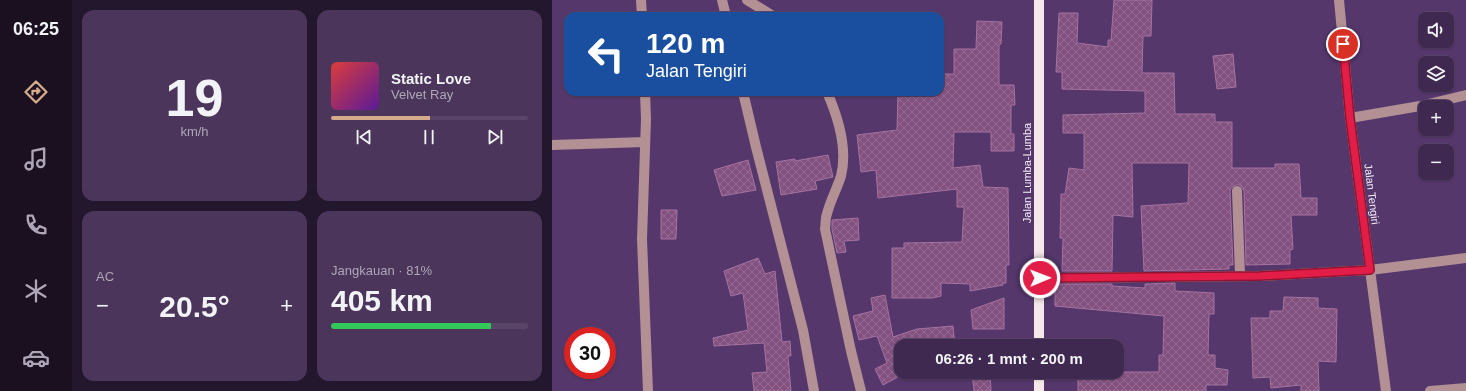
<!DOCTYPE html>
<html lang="id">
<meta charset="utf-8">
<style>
body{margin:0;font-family:Arial,sans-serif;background:#4b355b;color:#f1f3f6;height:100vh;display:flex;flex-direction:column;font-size:15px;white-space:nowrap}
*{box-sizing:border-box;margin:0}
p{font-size:13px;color:#aea6b7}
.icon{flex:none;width:22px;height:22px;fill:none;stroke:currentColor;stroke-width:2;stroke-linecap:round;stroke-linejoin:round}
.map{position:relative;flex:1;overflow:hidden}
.side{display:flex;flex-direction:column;gap:10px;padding:10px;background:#23172d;width:480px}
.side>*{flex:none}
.guide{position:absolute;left:12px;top:12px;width:380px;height:84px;border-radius:12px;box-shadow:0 1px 3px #0004,0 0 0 1px #594568;background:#1a4fa0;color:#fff;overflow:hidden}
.fabs{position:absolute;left:866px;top:12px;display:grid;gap:8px}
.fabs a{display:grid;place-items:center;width:36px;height:36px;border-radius:8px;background:#402951;box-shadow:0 1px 3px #0004,0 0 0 1px #594568;font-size:20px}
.speed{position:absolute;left:12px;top:327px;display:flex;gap:8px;font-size:20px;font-weight:700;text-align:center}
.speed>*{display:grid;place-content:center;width:52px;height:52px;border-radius:50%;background:#402951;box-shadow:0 1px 3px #0004,0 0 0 1px #594568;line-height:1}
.speed .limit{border:6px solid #d22;background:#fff;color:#111}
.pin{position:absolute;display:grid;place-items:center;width:34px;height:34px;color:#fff;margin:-17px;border:2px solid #fff;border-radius:50%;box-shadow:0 1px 4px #0007}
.me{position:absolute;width:44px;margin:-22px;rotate:89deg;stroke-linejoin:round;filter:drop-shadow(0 0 3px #0008)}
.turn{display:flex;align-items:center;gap:14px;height:84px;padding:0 16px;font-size:18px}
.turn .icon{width:52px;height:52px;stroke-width:2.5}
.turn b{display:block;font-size:28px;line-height:34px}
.big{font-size:30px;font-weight:600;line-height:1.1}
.side .tile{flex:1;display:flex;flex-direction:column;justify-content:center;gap:6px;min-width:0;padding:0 14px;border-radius:12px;background:#4b355b}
.side .dial{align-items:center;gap:0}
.dial b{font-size:52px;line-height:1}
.song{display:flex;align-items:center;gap:12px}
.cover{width:48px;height:48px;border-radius:6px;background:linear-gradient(135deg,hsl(0 70% 55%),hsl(270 70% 35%))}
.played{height:4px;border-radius:2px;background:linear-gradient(90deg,#d6ab8b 50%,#594568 50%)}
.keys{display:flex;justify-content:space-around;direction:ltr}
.heat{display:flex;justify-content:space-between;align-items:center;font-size:22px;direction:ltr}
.charge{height:6px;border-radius:3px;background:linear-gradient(90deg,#34c759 81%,#594568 0)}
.side .tiles{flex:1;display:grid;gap:10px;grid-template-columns:repeat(2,1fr)}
.trip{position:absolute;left:342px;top:339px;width:230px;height:40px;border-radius:12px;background:#402951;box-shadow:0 1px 3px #0004,0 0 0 1px #594568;font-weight:600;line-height:40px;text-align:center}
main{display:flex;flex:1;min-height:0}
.menu{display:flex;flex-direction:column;width:72px;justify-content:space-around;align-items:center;background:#1a1020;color:#aea6b7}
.menu .icon{width:28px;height:28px}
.menu .selected{color:#d6ab8b}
.menu b{font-size:18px;color:#f1f3f6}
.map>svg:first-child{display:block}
.building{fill:url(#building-cross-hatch);stroke:#a672a1}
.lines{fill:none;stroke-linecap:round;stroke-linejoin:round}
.minor{stroke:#b29094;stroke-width:10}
.major{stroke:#f6e8e9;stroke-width:10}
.route-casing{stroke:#92132f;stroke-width:10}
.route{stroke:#e11d48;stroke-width:7}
.labels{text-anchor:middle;stroke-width:4;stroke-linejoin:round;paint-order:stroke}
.street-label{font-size:11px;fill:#f4edfa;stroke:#55376c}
</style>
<main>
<nav class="menu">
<b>06:25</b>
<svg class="icon selected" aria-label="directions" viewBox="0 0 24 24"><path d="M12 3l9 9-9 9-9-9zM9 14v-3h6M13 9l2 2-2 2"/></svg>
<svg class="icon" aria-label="music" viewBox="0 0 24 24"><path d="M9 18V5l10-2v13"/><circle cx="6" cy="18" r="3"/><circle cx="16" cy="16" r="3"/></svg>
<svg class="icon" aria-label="phone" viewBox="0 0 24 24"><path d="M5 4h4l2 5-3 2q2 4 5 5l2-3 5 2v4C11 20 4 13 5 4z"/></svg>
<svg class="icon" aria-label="climate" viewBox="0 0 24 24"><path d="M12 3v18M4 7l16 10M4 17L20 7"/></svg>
<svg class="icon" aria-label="car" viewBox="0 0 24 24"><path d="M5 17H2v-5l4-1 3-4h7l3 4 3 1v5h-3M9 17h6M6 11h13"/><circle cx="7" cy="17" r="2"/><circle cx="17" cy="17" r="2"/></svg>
</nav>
<section class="side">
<div class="tiles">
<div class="tile dial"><b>19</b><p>km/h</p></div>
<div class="tile">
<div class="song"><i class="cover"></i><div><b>Static Love</b><p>Velvet Ray</p></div></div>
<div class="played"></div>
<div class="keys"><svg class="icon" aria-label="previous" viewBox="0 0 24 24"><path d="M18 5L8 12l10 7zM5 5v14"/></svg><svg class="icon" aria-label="pause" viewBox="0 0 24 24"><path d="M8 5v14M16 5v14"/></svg><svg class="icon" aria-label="next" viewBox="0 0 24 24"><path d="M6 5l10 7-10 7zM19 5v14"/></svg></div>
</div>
<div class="tile"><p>AC</p>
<div class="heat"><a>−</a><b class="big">20.5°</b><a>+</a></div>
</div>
<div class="tile"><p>Jangkauan · 81%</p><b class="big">405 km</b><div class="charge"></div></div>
</div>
</section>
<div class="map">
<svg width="914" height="391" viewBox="0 0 914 391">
<defs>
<pattern id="building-cross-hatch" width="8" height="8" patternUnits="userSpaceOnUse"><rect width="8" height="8" fill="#82517f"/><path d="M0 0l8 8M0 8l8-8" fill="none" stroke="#946a92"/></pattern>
</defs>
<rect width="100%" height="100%" fill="#55376c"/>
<path class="building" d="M562,0H600L599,36H591L590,73H622L623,114H663V122H680V168H723V164H747L749,198H765V215H739L741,249L738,250V264L694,265L692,191L688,185H684L679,188L678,191L681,265H677V269L592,271L589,206L636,203L637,163H580L581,217L561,215L560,271H510L511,238H508L509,194H513L517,168L532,170V133H511V115L593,113V91L510,89V72H504L507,13H526L525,43L556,47V40H559Z
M425,21L450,22L449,44H447V85H462L463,105H459V134H462V151H439V132H402L401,168L428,165L431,187L456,188L457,265H454V283H451V285L418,291V284L389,283V296L380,298H340V248H352V243L410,242L412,207H405V189L326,198L324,170L309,172L305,135L345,130L346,92H388V74H402V49H424Z
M681,54L684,87L665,89L661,56Z
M276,155L281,177L263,181L265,189L229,195L224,162L243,159V161Z
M196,160L204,190L170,196L162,170Z
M109,210H125L124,239H109Z
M306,218L307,240L292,241L294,252L285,253L280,229V220Z
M206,258L213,274L223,271L230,342L238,341L239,356H236L239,391H202L200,373L215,372L212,343L162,346L161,338L196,330L191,293L179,296L172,271Z
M623,283V291L662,293V314H657L656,355H663V368L676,370L675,385H654V391H526V372H607V355H611L612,316L503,306V284H560V286L593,288V284Z
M333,295L341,337L365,329L401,326L403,346H349V372H355L331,385L323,369L335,363L325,336L307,340L301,316L321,311L319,298Z
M732,297L766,298V308L785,309L784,362L766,361L767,391H749V385L719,388L718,377L701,378L699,318H718V311H731Z
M452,298V329H421L419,310Z
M420,372H438L439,391H422Z"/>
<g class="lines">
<path class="minor" d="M89,0L90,16
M170,0L174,16
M195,0L221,16
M787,0L798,118L834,391
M93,92L94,119L90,239L96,391
M191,92L204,147L251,330L262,391
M275,92C286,117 296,148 289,176C285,189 278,201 275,214C273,218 274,224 273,229L299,351L309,391
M798,118L868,106L914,95
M0,145L93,142
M685,191L688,275
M488,278L708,276L818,270L914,258
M878,391L914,388"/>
<path class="major" d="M487,0V346
M487,391V372"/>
</g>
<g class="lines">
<defs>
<path id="route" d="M488,278L708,276L818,270L798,118L791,44"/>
</defs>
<use href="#route" class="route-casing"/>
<use href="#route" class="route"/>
</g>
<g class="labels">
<g class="street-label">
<text transform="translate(475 173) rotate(-90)" y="4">Jalan Lumba-Lumba</text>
<text transform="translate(820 194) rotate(83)" y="4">Jalan Tengiri</text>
</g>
</g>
</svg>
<div class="fabs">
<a><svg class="icon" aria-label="sound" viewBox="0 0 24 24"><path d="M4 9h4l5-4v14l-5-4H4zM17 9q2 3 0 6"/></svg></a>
<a><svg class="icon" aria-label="layers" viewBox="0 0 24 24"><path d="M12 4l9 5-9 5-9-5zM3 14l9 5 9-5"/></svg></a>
<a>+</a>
<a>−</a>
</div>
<div class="speed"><div class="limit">30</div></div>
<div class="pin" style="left:791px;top:44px;background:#d93025"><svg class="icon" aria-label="arrive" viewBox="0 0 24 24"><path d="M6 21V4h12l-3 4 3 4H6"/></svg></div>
<svg class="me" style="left:488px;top:278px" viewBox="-20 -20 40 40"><circle r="17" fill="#e11d48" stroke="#fff" stroke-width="3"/><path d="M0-11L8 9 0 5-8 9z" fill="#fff"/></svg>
<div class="trip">06:26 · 1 mnt · 200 m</div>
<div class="guide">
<div class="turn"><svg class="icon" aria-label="left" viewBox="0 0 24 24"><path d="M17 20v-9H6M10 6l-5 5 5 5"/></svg><div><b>120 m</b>Jalan Tengiri</div></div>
</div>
</div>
</main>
